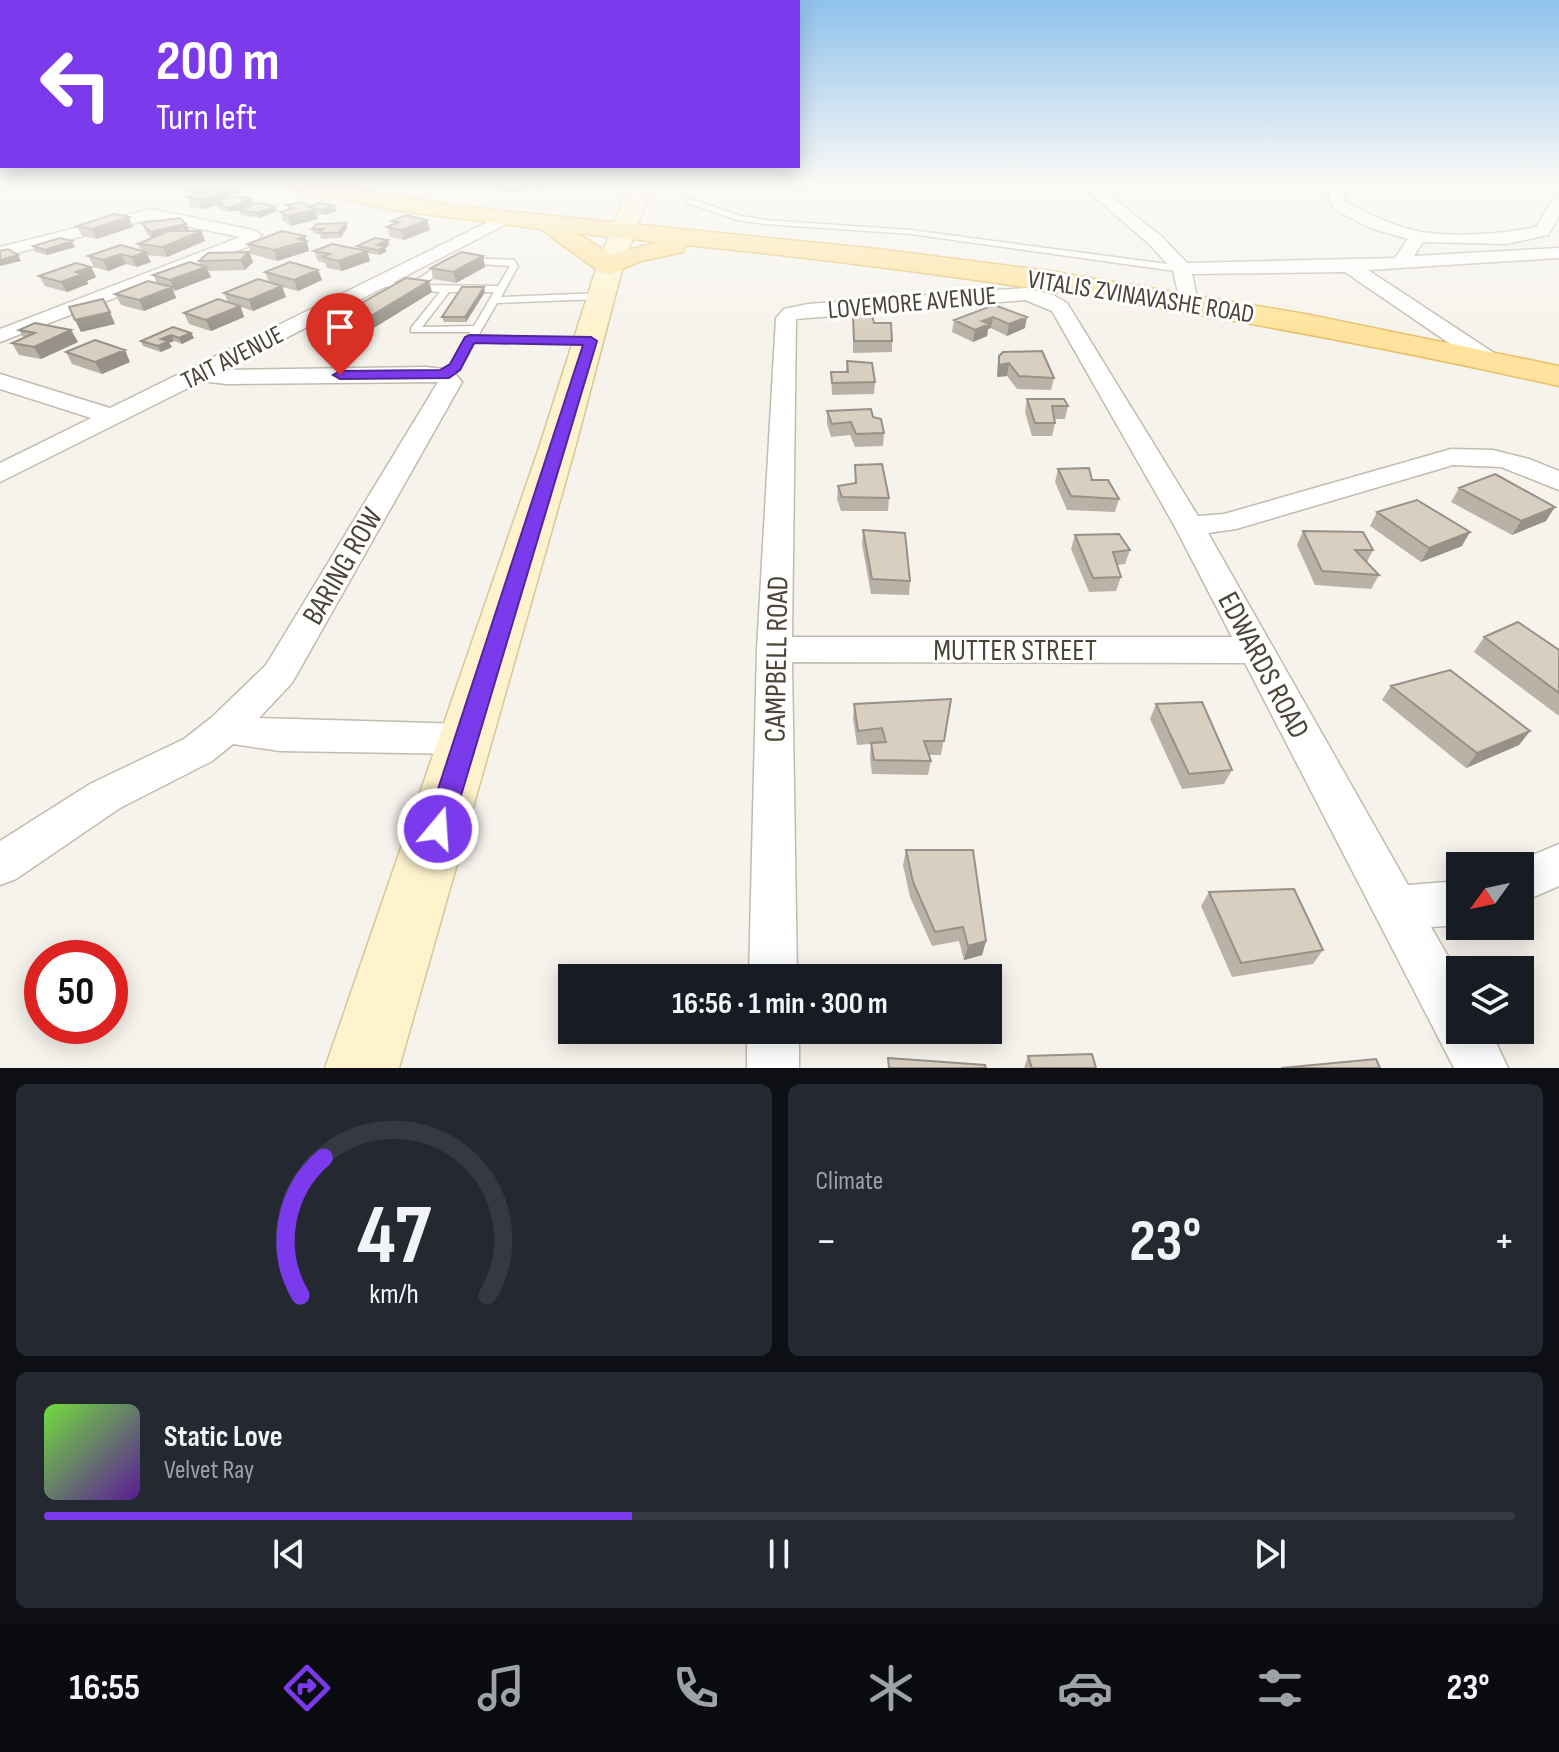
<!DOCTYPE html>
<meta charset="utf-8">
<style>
body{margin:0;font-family:"Sofia Sans Condensed",sans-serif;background:#242831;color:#f1f3f6;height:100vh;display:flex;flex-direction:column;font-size:30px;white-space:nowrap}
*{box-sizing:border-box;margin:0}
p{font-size:26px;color:#9ea1a6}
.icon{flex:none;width:44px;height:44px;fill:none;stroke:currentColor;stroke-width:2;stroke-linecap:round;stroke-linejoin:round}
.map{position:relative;height:1068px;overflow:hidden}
.drawer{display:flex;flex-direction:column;gap:16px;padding:16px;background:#0d0f14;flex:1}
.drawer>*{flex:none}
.top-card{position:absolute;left:0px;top:0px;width:800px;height:168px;box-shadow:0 4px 20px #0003;background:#7c3aed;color:#fff;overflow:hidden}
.needle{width:52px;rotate:237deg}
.fabs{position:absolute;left:1446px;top:852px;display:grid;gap:16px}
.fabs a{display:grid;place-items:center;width:88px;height:88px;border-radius:0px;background:#171b24;box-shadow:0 4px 20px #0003;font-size:40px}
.speed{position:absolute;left:24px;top:940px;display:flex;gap:16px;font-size:40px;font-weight:700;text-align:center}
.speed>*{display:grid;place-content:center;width:104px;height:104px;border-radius:50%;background:#171b24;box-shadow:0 4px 20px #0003;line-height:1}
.speed .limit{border:12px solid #d22;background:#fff;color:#111}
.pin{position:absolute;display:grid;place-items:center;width:68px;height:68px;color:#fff;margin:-82px -34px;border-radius:50% 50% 50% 0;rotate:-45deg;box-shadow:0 0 8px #0007}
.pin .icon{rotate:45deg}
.me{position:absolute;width:88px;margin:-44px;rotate:18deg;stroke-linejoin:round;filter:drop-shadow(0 0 6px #0008)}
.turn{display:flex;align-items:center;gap:28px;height:168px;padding:0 24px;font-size:36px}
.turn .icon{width:104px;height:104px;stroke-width:2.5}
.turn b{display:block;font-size:56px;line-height:68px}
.big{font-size:60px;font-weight:700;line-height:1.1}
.drawer .widget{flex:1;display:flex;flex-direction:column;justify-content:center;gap:12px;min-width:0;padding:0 28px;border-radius:12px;background:#242831}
.drawer .dial{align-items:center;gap:0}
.dial svg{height:208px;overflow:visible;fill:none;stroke:#363941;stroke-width:7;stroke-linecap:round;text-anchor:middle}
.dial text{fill:#f1f3f6;stroke:none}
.song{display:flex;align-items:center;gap:24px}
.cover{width:96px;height:96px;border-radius:12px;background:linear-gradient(135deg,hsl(100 70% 55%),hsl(270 70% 35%))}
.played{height:8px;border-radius:4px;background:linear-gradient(90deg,#7c3aed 40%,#363941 40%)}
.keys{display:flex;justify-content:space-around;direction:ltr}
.heat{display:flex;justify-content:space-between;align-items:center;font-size:44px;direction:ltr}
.drawer .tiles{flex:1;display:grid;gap:16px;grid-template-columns:1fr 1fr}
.widget:last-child{grid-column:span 2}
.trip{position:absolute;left:558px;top:964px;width:444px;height:80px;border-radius:0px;background:#171b24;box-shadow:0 4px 20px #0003;font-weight:700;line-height:80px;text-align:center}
.dock{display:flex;height:128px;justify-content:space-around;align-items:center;background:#090b0e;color:#9ea1a6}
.dock .icon{width:56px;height:56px}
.dock .selected{color:#7c3aed}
.dock b{font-size:36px;color:#f1f3f6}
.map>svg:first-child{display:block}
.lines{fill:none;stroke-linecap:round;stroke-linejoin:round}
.service-casing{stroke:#c2bbae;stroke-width:3}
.minor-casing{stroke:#c2bbae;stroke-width:3}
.secondary-casing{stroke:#d6c79b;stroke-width:3}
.primary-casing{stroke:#e6c16a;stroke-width:3}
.service{fill:#fff;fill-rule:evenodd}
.minor{fill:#fff;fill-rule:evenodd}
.secondary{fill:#fff3cd;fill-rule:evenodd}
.primary{fill:#ffe39c;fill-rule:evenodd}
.wall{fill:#bab2a6}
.shaded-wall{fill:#979187}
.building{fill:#d8cfc1;stroke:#979187;stroke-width:2}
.route{fill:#7c3aed;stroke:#51269a;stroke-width:2}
.labels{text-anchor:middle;stroke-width:6;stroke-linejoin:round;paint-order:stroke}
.far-street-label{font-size:26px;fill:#4b4439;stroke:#fff}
.street-label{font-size:30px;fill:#4b4439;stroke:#fff}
</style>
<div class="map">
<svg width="1559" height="1068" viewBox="0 0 1559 1068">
<rect width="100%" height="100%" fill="#f6f3ec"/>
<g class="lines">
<defs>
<path id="service" d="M691,199L741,216L765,220L911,230L1182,266L1186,269L1182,272L911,234L765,224L737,220L688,203V199Z
M467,258L514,260L518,266L501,297L601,293L606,296L601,299L497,303L478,336L590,338L595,341L590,344L475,342C466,357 459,378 440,377L439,375L451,365L470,332H411V328L440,292L379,286L375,283C384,278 396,285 406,283C422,280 433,267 447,260L450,261V265L428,281L418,285L498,286L510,266L464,263L463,261ZM449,292H494L474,326L422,327Z"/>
<path id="minor" d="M1080,184H1096L1161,236L1187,263L1395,258L1408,239L1370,228L1334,209L1328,195L1337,184H1353L1344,195L1347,203C1370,214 1392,226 1417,231C1449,238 1504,234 1536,227L1553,199L1559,197V216L1548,235L1506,244L1423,242L1414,256L1559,248V258L1368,270L1497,355L1500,360L1497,365H1481L1345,272L1192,274L1198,302L1188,308L1181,306L1173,270L1149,244Z
M151,209L253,230L262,235L252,245L0,342V329L240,237L151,219L0,257V247Z
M506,213L514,218L512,221L224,370L426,367L452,370L462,382L292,683L259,718L466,724L480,728L485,739L480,750L466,754L280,751L233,744L212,761L120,808L16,879L0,885V841L90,784L184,739L212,717L266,665L438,382L226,384L202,381L0,482V463L91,418L0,389V374L110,408Z
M1025,288L1053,295L1067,303L1198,516L1224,514L1451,449L1493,450L1529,459L1559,471V490L1501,467L1453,465L1236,529L1208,533L1408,885L1460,881V925L1431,927L1460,977V1030H1490L1508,1068H1454L1245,663L792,662L797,978H749L757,649L776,318L784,309L808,304ZM1025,300L1052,311L1174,525L1232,637H792L796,319Z
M1559,844V886L1520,903V866H1507Z
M747,1030H799V1068H747Z"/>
<path id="secondary" d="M630,184H652L623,266L575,448L399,1068H325L539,448L597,266Z"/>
<path id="primary" d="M288,184H326L457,206L877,249L1049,271L1305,314L1559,366V386C1268,321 983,275 686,245L683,252L641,261L610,274L600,272L541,229L393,210L291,189ZM577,233L658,242L611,255Z"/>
</defs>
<use href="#service" class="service-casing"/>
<use href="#minor" class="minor-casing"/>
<use href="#secondary" class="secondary-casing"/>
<use href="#primary" class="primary-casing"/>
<use href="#service" class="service"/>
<use href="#minor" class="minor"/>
<use href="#secondary" class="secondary"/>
<use href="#primary" class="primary"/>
</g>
<path class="wall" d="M505,184H525L526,187L516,192L501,191L500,186Z
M532,184H548L541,189L533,188Z
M190,190L241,193L228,195L229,197L252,199L254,204L230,212L220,210L217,205L203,209L190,207L187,197L192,195Z
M287,205L310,207L334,206L336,211L325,215L317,214L318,219L291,226L283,221L280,212L289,209Z
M239,210L277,211L259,218L241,215Z
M129,217L133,227L97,239L82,236L77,226Z
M427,220L430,230L404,240L390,237L387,227L393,224L392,221Z
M142,223L189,231H201L205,241L167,257L147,255L151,262L137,267L126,264L108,271L94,267L88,256L141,250L138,244L151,238L146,232Z
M346,223L347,228L340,238L321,239L320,234H314L312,229Z
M305,236L309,251L277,261L251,254L248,244Z
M388,240L389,245L385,247L386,252L379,255L368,253L370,261L342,271L327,268L325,263L318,261L314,251L358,249L357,246Z
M33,246L75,247L47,255L35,252Z
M249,252L253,262L245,270L208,271L211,277L173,290L176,298L144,311L121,305L115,294L157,283L153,275L200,265L199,261Z
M483,256L485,267L456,283L433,279L431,268Z
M91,267L96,277L87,281L88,284L67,292L45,286L39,276Z
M318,270L322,280L298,291L282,287L286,297L253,311L241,307L244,317L211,331L189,324L184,313L228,302L224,293L269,282L265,272Z
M432,292L372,329L348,324L344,313Z
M485,292L466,322H444L442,317Z
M994,305L1025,328L1007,336L991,328L988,329L987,336L973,342L952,332L954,320Z
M853,316L874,323L892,341V352L853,353Z
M19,330H71L78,342L41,359L19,355L12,343L24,338Z
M191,333L194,338L182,344L174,341L169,343L172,347L161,352L143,346L141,341Z
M66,352L130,362L102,374L72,364Z
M999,356L1054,378L1051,390L1017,389L1007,376L997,377V368Z
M847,361L875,382L874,394L832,395L831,372H846Z
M1027,399L1068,406L1065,419H1054L1055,423L1052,436H1032L1025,412Z
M827,411L873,417L884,433L883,446L855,447L850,435L831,437L827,424Z
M855,465L889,498L888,511H841L837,499L838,486L855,483Z
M1058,469L1119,499L1115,512L1067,510L1055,482Z
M1459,488L1546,521L1512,535L1451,502Z
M1377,512L1462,546L1421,562L1370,526Z
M863,530L910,581L909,595L871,594L862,544Z
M1303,531L1373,550L1367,562L1379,575L1371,589L1315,585L1297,545Z
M1075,535L1130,550L1125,564L1117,565L1121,577L1116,591L1089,592L1071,549Z
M1484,637L1559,650V716L1474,652Z
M1391,686L1530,731L1519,745L1466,768L1382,700Z
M951,699L941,755H929L931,761L928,775L872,774L870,758L871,744L857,745L853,719L854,704Z
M1156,704L1232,770L1224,784L1182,789L1150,719Z
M906,850L986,941L982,955L964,960L959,941L932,946L910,897L903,865Z
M1209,892L1323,950L1313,964L1232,977L1201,906Z
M1028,1056L1096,1068H1024Z"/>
<path class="shaded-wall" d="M522,184H525L526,187L516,192L515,188Z
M239,188L241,193L228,195L230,200L216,202L217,205L203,209L199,200L217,192Z
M252,199L254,204L230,212L228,208Z
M275,206L277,211L259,218L257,213Z
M334,206L336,211L325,215L323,210Z
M315,210L318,219L291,226L288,216Z
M129,217L133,227L97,239L92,229Z
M427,220L430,230L404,240L401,230Z
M346,223L347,228L340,238L338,233Z
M186,224L191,234L155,242L150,232Z
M201,231L205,241L167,257L163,247Z
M305,236L309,251L277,261L274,250Z
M388,240L389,245L385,247L386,252L379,255L377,245Z
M72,241L75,247L47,255L45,250Z
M367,251L370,261L342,271L338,261Z
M146,252L151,262L137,267L132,257Z
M249,252L253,262L245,270L241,260Z
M121,254L126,264L108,271L103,260Z
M18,255L21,261L0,266V260Z
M483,256L485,267L456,283L453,272Z
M91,267L96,277L87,281L88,284L67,292L61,282L76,272Z
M206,267L211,277L175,291L170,280Z
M318,270L322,280L298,291L294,280Z
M429,281L432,292L372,329L369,317Z
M282,286L286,297L253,311L249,300Z
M172,287L176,298L144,311L139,300Z
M484,287L485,292L466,322L465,317Z
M240,306L244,317L211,331L206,320Z
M110,312L115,324L81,332L75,320Z
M993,317L991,328L988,329L987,336L973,342L975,330L982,321Z
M1027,317L1025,328L1007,336L1009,324Z
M71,330L78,342L41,359L34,347Z
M191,333L194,338L182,344L179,338Z
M171,335L174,341L169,343L172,347L161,352L158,346L161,339Z
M125,350L130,362L102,374L95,362Z
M1009,363L1007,376L997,377L999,365Z
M1555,507L1546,521L1512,535L1521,521Z
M1470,532L1462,546L1421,562L1429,548Z
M1530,731L1519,745L1466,768L1477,753Z
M986,941L982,955L964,960L968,946Z"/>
<path class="building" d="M505,184H522L515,188L500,186Z
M224,185L239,188L225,191L214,188Z
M204,186L226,191L199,200L187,197L201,193L190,190Z
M234,196L252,199L228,208L218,205L224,203L216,202Z
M301,202L315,210L288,216L280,212L294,208L287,205Z
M258,203L275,206L257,213L239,210Z
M319,203L334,206L323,210L310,207Z
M114,214L129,217L92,229L77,226Z
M406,215L427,220L401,230L387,227L399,222L392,221Z
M180,218L186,224L150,232L142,223Z
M346,223L338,233H319L323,229H312L317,224Z
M168,231H201L163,247L138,244Z
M282,231L305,236L298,239L306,241L274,250L248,244Z
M60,238L72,241L45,250L33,246Z
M375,238L388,240L377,245L385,247L378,250L357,246Z
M332,244L367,251L338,261L323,257L330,254L314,251Z
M121,245L146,252L132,257L121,254L103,260L88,256Z
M8,249L18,255L0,260V251Z
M249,252L241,260L199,261L208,253Z
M461,252L483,256L453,272L431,268Z
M190,262L206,267L170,280L153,275Z
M290,262L318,270L294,280L265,272Z
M76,263L91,267L76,272L83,274L61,282L39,276Z
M406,278L429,281L369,317L344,313Z
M258,279L282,286L249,300L224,293Z
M148,281L172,287L139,300L115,294Z
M462,287H484L465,317H442Z
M103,299L110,312L75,320L69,307Z
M218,299L240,306L206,320L184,313Z
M994,305L1027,317L1009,324L993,317L982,321L989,324L975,330L954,320Z
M872,315L874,323H891L892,341H854L853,316Z
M35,323L71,330L34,347L12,343L35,333L19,330Z
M173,327L191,333L179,338L171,335L161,339L169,341L158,346L141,341Z
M95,340L125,350L95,362L66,352Z
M1042,351L1054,378L1019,376L1009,363L999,365V356L1003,352Z
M847,361L872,363L875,382L832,383L831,372H848Z
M1027,399H1064L1068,406H1052L1055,423H1035Z
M871,409L873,417L881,419L884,433L856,434L851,422L832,424L827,411Z
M882,464L889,498L842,497L838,486L856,483L855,465Z
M1089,468L1092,480H1108L1119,499L1071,496L1058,469Z
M1495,474L1555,507L1521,521L1459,488Z
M1417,500L1470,532L1429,548L1377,512Z
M863,530L905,533L910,581L872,579Z
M1303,531L1363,532L1373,550H1355L1379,575L1322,571Z
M1119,534L1130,550L1113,552L1121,577L1093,578L1075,535Z
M1518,622L1559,650V693L1484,637Z
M1450,670L1530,731L1477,753L1391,686Z
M951,699L944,741H924L931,761L874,760L871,743L886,742L882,728L858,731L854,704Z
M1202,702L1232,770L1189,774L1156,704Z
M906,850H973L986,941L968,946L963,927L935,932L913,882Z
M1294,889L1323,950L1241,963L1209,892Z
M1092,1054L1096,1068H1032L1028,1056Z
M888,1058L985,1065L986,1068H889Z
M1376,1059L1380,1068H1281Z"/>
<linearGradient id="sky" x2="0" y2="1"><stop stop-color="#8fc1ec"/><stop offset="0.55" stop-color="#fbfaf6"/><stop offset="1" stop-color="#fbfaf6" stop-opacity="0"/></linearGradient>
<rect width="1559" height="333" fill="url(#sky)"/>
<path class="route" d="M470,335L591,337L597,341L451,829L447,837L438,840L429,837L425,829L583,345L474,343L460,370L449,378L340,379L333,375L340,371L440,370L450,364L465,337Z"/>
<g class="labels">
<g class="far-street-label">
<text transform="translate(1141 296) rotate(9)" y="9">VITALIS ZVINAVASHE ROAD</text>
<text transform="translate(912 302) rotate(-5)" y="9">LOVEMORE AVENUE</text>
<text transform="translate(232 357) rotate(-27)" y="9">TAIT AVENUE</text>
</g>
<g class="street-label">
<text transform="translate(342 566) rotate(-60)" y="10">BARING ROW</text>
<text x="1015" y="660">MUTTER STREET</text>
<text transform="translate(776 659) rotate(-89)" y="10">CAMPBELL ROAD</text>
<text transform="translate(1264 665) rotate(62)" y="10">EDWARDS ROAD</text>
</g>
</g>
</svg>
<div class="fabs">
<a><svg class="needle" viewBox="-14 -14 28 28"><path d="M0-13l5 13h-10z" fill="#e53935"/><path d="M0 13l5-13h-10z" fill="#9ea1a6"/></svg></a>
<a><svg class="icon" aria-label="layers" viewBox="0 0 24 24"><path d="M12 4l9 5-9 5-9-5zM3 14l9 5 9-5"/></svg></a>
</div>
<div class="speed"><div class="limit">50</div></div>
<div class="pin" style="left:340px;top:375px;background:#d93025"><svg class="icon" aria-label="arrive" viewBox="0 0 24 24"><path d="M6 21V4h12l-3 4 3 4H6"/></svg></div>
<svg class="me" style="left:438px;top:829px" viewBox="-20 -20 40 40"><circle r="17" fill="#7c3aed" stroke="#fff" stroke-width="3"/><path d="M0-11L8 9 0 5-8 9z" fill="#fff"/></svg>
<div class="trip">16:56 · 1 min · 300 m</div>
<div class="top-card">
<div class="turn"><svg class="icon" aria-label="left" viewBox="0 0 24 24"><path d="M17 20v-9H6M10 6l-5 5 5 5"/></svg><div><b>200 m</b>Turn left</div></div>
</div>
</div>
<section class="drawer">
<div class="tiles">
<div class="widget dial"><svg viewBox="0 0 100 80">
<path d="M14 69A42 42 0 1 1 86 69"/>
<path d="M14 69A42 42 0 0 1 23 16" stroke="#7c3aed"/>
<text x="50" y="56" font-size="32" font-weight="700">47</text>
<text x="50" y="72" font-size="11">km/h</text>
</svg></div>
<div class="widget"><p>Climate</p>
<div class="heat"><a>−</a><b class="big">23°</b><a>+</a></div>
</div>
<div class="widget">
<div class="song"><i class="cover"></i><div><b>Static Love</b><p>Velvet Ray</p></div></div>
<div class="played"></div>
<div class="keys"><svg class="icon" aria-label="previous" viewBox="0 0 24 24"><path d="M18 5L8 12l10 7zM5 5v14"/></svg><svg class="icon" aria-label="pause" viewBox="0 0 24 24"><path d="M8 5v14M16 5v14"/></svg><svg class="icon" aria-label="next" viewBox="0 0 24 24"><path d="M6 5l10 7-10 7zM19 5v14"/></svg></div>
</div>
</div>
</section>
<nav class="dock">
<b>16:55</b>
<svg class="icon selected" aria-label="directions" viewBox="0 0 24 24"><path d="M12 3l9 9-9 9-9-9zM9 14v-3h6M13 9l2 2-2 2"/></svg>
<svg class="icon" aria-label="music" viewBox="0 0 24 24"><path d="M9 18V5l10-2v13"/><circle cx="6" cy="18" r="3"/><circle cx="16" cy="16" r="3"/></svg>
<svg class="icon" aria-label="phone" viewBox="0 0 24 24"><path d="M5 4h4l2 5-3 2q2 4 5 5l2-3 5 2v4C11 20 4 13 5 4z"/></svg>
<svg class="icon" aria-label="climate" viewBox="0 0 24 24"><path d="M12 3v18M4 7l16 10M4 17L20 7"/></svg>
<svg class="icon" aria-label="car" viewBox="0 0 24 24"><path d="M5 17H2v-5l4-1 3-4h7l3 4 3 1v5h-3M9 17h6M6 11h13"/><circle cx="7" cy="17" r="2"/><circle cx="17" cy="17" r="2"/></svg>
<svg class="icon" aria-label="filters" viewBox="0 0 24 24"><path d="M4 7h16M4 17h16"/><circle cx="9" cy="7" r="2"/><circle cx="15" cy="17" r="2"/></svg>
<b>23°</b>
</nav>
